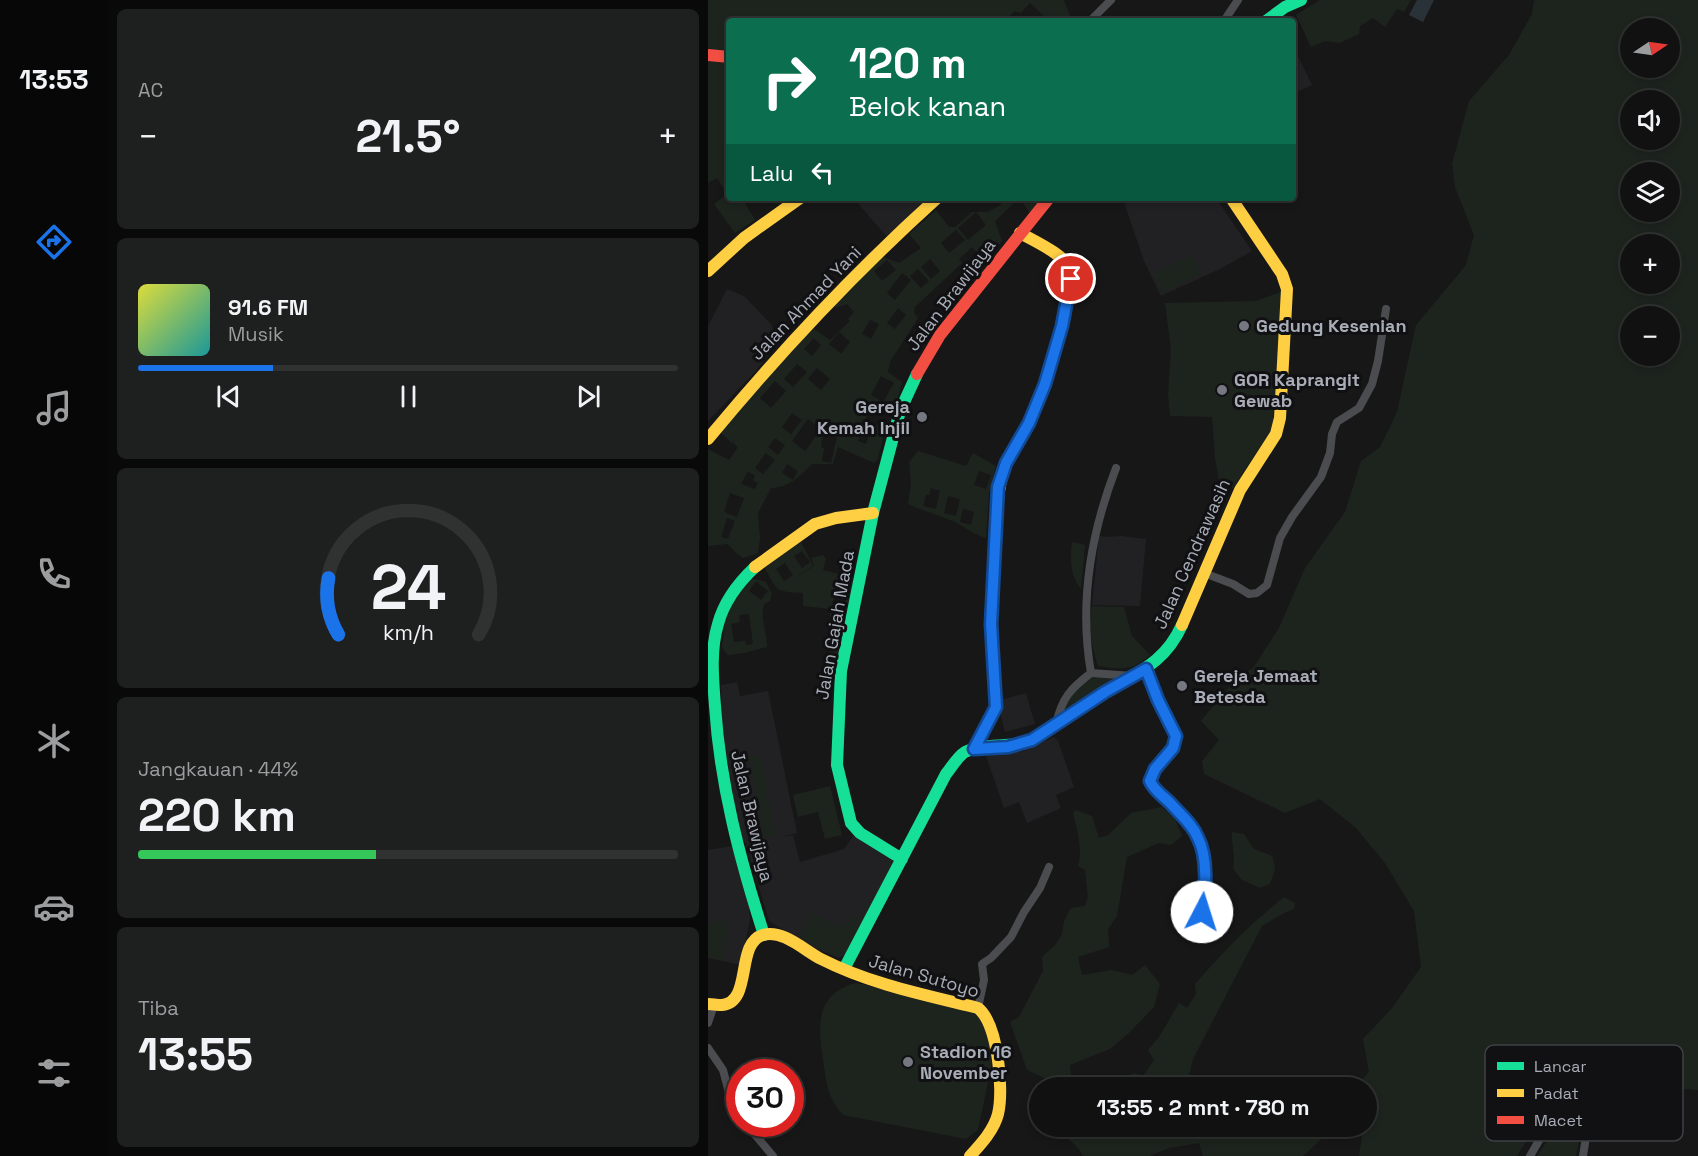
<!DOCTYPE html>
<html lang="id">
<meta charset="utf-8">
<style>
body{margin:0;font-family:"Space Grotesk",sans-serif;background:#1e1f1f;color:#f1f3f6;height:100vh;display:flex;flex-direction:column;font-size:22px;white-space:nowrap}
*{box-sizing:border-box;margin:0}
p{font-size:20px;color:#9c9d9f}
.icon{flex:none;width:33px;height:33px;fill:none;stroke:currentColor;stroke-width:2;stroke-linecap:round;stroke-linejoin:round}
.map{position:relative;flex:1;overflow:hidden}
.sheet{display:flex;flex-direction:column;gap:9px;padding:9px;background:#090909;width:600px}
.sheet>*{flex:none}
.top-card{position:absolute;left:18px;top:18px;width:570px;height:183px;border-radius:6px;box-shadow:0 3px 9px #0003,0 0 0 2px #303131;background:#0b6e4f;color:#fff;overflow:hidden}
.needle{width:39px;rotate:77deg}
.tools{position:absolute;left:912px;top:18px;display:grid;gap:12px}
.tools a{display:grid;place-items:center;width:60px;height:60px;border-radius:50%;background:#111;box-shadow:0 3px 9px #0003,0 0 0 2px #303131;font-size:30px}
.speed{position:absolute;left:18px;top:1059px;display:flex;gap:12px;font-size:30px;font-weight:700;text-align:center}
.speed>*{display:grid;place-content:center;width:78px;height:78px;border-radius:50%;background:#111;box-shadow:0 3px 9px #0003,0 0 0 2px #303131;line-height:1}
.speed .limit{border:9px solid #d22;background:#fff;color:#111}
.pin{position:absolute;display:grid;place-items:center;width:51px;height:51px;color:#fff;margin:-26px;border:3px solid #fff;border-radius:50%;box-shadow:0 2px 6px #0007}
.me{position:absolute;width:66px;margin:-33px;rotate:5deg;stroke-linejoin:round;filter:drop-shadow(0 0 4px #0008)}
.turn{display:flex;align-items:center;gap:21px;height:126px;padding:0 24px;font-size:27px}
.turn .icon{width:78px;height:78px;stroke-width:2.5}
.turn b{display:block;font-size:42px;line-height:51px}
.then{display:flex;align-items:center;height:57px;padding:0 24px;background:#0003;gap:12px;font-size:22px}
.big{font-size:45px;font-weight:800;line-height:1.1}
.sheet .widget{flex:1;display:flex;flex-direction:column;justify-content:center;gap:9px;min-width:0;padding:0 21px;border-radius:9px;background:#1e1f1f}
.sheet .dial{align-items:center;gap:0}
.dial svg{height:156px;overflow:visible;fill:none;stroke:#303131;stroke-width:7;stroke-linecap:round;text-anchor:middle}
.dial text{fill:#f1f3f6;stroke:none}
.song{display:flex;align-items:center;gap:18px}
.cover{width:72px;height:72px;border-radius:9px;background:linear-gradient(135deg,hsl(60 70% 55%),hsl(180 70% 35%))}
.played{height:6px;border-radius:3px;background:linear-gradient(90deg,#1a73e8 25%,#303131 25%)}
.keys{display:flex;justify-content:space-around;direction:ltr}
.heat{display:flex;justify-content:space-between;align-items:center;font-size:33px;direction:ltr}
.charge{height:9px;border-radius:4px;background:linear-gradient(90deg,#34c759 44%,#303131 0)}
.trip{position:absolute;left:321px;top:1077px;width:348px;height:60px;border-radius:30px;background:#111;box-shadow:0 3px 9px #0003,0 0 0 2px #303131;font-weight:800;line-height:60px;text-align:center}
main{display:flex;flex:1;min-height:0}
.tabs{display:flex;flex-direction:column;width:108px;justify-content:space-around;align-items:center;background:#070707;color:#9c9d9f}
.tabs .icon{width:42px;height:42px}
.tabs .current{color:#1a73e8}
.tabs b{font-size:27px;color:#f1f3f6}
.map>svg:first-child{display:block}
.built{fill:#212123}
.green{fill:#1d241e;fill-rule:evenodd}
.water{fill:#2a3239}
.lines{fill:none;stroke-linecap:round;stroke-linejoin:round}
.street{stroke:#4b4c50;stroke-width:8}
.fast{stroke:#16e098;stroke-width:12}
.slow{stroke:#ffcf43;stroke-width:12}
.jam{stroke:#f24e42;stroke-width:12}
.route-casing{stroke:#114b97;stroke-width:15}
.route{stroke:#1a73e8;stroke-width:10}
.poi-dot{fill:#757880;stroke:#111113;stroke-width:2}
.labels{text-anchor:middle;stroke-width:6;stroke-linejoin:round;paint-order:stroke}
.street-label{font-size:18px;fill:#a8adb8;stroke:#111113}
.poi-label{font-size:18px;font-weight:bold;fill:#a8adb8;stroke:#111113;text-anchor:start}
.key{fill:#111113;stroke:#3e4045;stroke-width:1.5}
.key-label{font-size:16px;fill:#a8adb8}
</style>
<main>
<nav class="tabs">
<b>13:53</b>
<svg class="icon current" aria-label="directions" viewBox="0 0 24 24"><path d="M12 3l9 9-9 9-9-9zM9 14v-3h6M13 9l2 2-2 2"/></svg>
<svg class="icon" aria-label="music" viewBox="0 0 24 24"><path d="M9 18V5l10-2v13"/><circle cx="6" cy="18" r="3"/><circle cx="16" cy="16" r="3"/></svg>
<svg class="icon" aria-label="phone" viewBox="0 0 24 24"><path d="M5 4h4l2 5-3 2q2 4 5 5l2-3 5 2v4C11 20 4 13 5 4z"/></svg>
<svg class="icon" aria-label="climate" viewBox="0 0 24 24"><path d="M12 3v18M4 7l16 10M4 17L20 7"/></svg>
<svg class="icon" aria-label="car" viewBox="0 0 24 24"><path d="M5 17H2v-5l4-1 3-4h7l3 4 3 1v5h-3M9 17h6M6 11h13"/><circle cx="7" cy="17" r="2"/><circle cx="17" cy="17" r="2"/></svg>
<svg class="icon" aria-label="filters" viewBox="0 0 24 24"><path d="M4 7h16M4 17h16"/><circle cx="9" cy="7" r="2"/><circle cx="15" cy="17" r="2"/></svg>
</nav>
<section class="sheet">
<div class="widget"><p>AC</p>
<div class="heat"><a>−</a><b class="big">21.5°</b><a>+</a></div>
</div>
<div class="widget">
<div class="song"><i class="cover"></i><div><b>91.6 FM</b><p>Musik</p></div></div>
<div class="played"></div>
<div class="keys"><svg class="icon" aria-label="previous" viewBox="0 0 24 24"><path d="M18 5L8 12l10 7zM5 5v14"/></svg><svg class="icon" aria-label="pause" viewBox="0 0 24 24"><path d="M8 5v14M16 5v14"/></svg><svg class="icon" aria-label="next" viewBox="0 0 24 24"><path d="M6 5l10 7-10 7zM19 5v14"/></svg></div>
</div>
<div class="widget dial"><svg viewBox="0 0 100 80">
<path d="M14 69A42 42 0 1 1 86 69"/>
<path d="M14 69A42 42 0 0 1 9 40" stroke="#1a73e8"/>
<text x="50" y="56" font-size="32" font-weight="700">24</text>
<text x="50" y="72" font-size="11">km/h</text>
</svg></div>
<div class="widget"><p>Jangkauan · 44%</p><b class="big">220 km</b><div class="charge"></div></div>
<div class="widget"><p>Tiba</p><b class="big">13:55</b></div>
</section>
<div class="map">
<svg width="990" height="1156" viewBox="0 0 990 1156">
<rect width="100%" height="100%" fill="#171717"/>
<path class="built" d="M585,46L604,85L585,94Z
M151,198H222L179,237L148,201Z
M417,198H508L544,251L512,269L453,296L436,261L417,205Z
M19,289L36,296L63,324L69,342L48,371L0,421V326Z
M391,536L401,537L413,536L438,539L432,606L384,605Z
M29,682L32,696L60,691L89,833L72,837L85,835L92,862L136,849L146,835L185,861L141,953L131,958L106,948L61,921L38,845L39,844L37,843L33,836L28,815L15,733L13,685Z
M318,693L327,724L297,732L289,701Z
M346,737L350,741L366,787L348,795L353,808L319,823L311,802L296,808L278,756L316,751Z
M24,846L40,898L42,919L33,965L0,958V850Z"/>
<path class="green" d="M0,0H356L364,21H341L322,3L313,13L306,11L298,21H21V198H34L47,220L27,233L6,204L19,194L9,178L0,183Z
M612,0H703L696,12L689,9L677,27L665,18L652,26L651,34L632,43L617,41L603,47L588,15Z
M826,0H990V1090L979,1089L945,1098L899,1142L875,1099L847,1094L809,1156H651L654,1137L646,1130L618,1135L595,1156H495L491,1143L461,1148L442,1156H375C369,1144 360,1139 351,1130L353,1127L658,1126V1088L647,1087L661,1072L655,1039L684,1008L713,967L706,911L677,863L648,828L612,799L577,813L496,774L494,761L511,740L493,721L526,681L545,668L571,628L597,568L637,512L653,461L672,447L689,412L708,325L758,265L766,235L747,187L744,164L761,101L801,55L824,14ZM922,28H962V68H922ZM922,100H962V140H922ZM922,172H962V212H922ZM922,244H962V284H922ZM922,316H962V356H922Z
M291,198H335L322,213L311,198L287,221L294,241L278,263L264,247L251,259L254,263L207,307L206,313L210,318L182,362L180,372L194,382L188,405L175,408L166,406L157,420L177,429L170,459L166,463L130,447L125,464H104C91,477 82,487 63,488L50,513L52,538L50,553L35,558L27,552L20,544L0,546V449L21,460L30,447L25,443L27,437L24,443L12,432L98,335L106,329L122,340L142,321L140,319L146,312L139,304L128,308L126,304L158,271L175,257L191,263L213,248L201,234L228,210L241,227H247L264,212H279L293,205ZM268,212L278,225L260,240L250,228ZM248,230L257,240L241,253L233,243ZM222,259L232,271L223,279L213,267ZM179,260L188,270L174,281L166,271ZM210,269L221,281L213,288L202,276ZM194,273L203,280L187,300L179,293ZM190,308L198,315L187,329L179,323ZM162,320L171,324L163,339L154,334ZM131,332L142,342L133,354L121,344ZM106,338L113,345L104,356L96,349ZM89,364L99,372L85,387L76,379ZM109,368L122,379L113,390L100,379ZM173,376L186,383L175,402L163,395ZM67,381L78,391L63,408L52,398ZM84,413L94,420L83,434L74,427ZM100,419L113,429L97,451L84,441ZM155,423L164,425L158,444L150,441ZM115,434L129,437L123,463L114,461L116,448L113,447ZM67,438L77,445L70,455L60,447ZM58,453L67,460L55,474L47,468ZM79,464L90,471L85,480L74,473ZM40,471L47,476L45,480L50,483L47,489L33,484ZM22,493L36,498L29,517L16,512ZM19,518L27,521L20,539L13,537Z
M483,255L493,274L456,294L446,275Z
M575,291L564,434L558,438L525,488L511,480L507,459L504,417L462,416L460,394L463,350L457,303L548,301Z
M210,451L258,466L265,453L288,466L281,493L278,538C265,534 257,527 245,521C230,515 215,511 200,504L203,483L201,462ZM271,471L283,475L278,489L266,485ZM223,488L232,491L228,509L215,506L218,495H221ZM240,496L252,499L248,516L236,513ZM255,509L266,512L263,525L252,522Z
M93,542L105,566L81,582L106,566L103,558L115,555L118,559L115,570L146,578L130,652L127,662L124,664L121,647L122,609L95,606V593C67,592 70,591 56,567ZM94,551L102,562L94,568L86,556ZM77,563L85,575L76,581L68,569ZM131,588L141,593L134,608L124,603Z
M364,542L377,545L373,589C362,576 362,558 364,542Z
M47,579L58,582L64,594L62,601L56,604C52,617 59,633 59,647L36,653L20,655L14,648C18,615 18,606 39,580ZM48,581L60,591L53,600L41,591ZM41,614L45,644L38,645L37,641L26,642L23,624L32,622L31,615Z
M384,606L416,607L424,636L442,655C424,671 414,670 390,666C384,646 379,627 384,606Z
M390,677L407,679L355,710C363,694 373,680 390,677Z
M53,755L67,835L56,837L41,757Z
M122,786L134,835L117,839L110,812L90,817L85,795Z
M454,807L467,819L474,836L463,845L451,843L419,857L409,916L400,929L401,947L370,957L374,975L404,970L424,975L437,965L452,984L446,1007L422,1032L402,1049L362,1065L363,1076L336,1078L319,1070L302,1022L311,1017L335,971L334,957L347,945L354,934L356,921L363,908L377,906L380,897L377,870L370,866C375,848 369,830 365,813L368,810L384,816L391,838L400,835L423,813Z
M524,832L536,834L546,849L562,855L565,858L567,870L562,884L552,888L534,880L525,869C528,857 523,845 524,832Z
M576,897L587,903L586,909L578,912L554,926L485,1059L478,1087H395L426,1073L435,1076L446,1060L440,1050L451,1037L471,1003L479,1008L488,994L487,984C515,952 543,923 576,897Z
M105,913L128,926L142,922V916H147L153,923L140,952L128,956L105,946L91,936Z
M17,917L19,933L15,961L0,957V925Z
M147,983L170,987L269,1014L278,1025L284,1063L270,1130L258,1139L135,1115C118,1094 119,1085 115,1059C110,1026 107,995 147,983Z
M863,1115L872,1122L873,1131L868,1156H829L855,1118Z"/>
<path class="water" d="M709,0H726L715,22L701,15Z"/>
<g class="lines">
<path class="street" d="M382,21L403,0
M516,21L530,0
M496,573L525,584L541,594L549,593L559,585L572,538L584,517L613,477L622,453L624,434L629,422L651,408L664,384L670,361L678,309
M439,669L450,700L468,736L465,748L447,769L442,781C446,791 457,797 464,805C473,815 485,826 490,838C500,856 498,892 494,912
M383,673C371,604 383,533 408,468
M348,724C354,698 362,689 383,673L425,676
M270,1008L276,980L274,964L283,958L303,937L316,912L332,888L341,867
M0,1023L6,1005
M0,1048L15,1070L23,1100L32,1115
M38,1124L65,1156
M822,1156C830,1143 842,1118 854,1109C858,1106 862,1107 867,1109C884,1118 877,1141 875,1156"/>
<path class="fast" d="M558,21L577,7L593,0
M47,567C30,583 16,601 10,624C2,650 5,680 7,706C12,785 32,860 56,935
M266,749L288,707L283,624L288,525
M194,859L152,833L143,823L129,765L133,671L165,513L192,411L209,374
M136,969L238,774C244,767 249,757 257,752C276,742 303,749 324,740C347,725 371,709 394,694C427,673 456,665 474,625"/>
<path class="slow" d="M0,271L36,238L92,198
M0,439C71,353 146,273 229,198
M288,525C289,504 290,486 297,466C303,450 315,437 322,422C339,384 350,343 359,303C361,293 366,280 363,271C358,255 326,241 312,233
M47,567L107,524L128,518L165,513
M474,625L532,490L568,434L572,418L579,289L574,274L523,198
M0,1004C4,1004 9,1005 14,1005C45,1002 27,943 55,935C75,929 97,951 113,959C162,984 217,995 270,1008C290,1024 296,1090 290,1114C286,1130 273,1144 262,1156"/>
<path class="jam" d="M0,55L21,57
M209,374L232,335L341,198"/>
</g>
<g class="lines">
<defs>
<path id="route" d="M363,279L354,326L337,384L321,423L298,463L290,487L283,624L288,707L266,749L300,747L324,740L397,692L438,669L450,700L468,736L465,748L447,769L442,781C446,791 457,797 464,805C473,815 485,825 490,838C500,857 498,892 494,912"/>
</defs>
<use href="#route" class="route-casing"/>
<use href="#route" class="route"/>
</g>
<g class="poi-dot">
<circle cx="536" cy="326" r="6"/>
<circle cx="514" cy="390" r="6"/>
<circle cx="214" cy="417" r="6"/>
<circle cx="474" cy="686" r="6"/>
<circle cx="200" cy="1062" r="6"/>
</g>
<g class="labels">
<g class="street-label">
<text transform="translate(243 295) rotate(-53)" y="6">Jalan Brawijaya</text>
<text transform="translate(98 303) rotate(-46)" y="6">Jalan Ahmad Yani</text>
<text transform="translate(484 554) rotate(-66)" y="6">Jalan Cendrawasih</text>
<text transform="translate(127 625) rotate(-80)" y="6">Jalan Gajah Mada</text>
<text transform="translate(44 816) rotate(77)" y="6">Jalan Brawijaya</text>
<text transform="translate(216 976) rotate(16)" y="6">Jalan Sutoyo</text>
</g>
<g class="poi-label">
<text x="548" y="332">Gedung Kesenian</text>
<text x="526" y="386">GOR Kaprangit<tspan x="526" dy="21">Gewab</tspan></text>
<text x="202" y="413" text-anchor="end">Gereja<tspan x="202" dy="21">Kemah Injil</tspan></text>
<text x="486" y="682">Gereja Jemaat<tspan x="486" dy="21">Betesda</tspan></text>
<text x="212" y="1058">Stadion 16<tspan x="212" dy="21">November</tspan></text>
</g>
</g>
<rect x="777" y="1045" width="198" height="96" rx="9" class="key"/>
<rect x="789" y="1062" width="27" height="8" fill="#16e098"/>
<rect x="789" y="1089" width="27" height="8" fill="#ffcf43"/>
<rect x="789" y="1116" width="27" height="8" fill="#f24e42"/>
<g class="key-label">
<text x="826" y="1072">Lancar</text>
<text x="826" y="1099">Padat</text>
<text x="826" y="1126">Macet</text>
</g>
</svg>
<div class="tools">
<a><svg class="needle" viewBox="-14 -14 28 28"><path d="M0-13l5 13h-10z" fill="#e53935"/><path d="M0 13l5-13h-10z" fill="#9c9d9f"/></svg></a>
<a><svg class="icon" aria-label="sound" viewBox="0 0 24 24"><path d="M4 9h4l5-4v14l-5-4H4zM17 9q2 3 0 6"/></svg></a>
<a><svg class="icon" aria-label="layers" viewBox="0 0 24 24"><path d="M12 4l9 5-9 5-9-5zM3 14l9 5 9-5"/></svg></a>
<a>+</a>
<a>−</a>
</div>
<div class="speed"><div class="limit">30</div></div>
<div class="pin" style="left:363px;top:279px;background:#d93025"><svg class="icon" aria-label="arrive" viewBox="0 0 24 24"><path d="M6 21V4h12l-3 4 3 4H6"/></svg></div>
<svg class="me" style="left:494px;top:912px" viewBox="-20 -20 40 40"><circle r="19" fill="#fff"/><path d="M0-13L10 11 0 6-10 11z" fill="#1a73e8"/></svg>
<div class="trip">13:55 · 2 mnt · 780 m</div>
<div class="top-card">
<div class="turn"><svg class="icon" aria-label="right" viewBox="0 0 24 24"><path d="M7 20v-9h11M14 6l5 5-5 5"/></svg><div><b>120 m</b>Belok kanan</div></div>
<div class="then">Lalu<svg class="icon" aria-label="left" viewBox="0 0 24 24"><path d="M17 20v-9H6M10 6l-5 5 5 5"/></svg></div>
</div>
</div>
</main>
